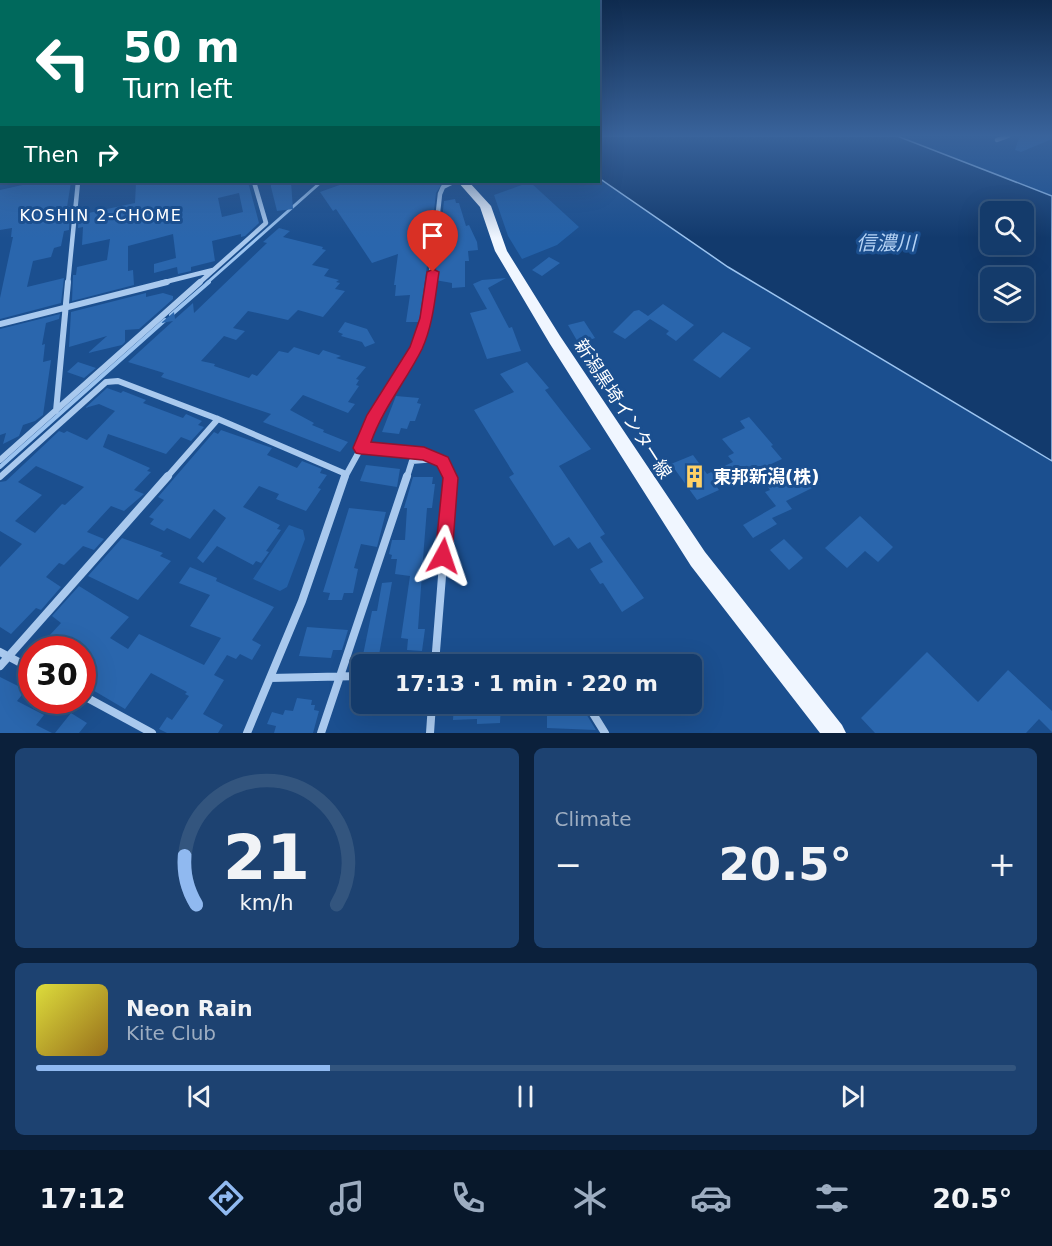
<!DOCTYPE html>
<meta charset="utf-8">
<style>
body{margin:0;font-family:"DejaVu Sans","Noto Sans JP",sans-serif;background:#1d4271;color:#f1f3f6;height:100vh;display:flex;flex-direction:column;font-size:22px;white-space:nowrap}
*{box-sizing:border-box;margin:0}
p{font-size:20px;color:#9dadc1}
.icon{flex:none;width:33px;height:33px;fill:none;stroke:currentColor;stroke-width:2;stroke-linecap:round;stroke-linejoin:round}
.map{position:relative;height:733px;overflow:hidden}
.side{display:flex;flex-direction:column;gap:15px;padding:15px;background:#0b203b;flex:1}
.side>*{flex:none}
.banner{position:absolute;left:0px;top:0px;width:600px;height:183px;box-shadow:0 6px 24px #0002,0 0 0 2px #33557e;background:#00695c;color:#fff;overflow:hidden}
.tools{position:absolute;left:980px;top:201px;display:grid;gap:12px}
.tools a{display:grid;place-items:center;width:54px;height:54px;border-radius:9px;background:#143b6b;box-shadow:0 6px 24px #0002,0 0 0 2px #33557e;font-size:30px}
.speed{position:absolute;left:18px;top:636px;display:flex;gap:12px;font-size:30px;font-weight:700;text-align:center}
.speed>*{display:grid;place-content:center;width:78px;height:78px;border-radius:50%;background:#143b6b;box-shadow:0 6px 24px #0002,0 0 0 2px #33557e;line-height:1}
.speed .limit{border:9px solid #d22;background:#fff;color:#111}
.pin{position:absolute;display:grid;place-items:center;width:51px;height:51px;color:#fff;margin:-62px -26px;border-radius:50% 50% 50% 0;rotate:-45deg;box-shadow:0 0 6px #0007}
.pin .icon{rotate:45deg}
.me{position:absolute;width:66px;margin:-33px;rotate:5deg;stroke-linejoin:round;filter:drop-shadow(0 0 4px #0008)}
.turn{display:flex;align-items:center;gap:21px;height:126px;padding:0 24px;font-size:27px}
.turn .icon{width:78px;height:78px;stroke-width:2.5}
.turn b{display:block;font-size:42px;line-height:51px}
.then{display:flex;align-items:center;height:57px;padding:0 24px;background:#0003;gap:12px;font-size:22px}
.big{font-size:45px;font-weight:800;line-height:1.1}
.side .widget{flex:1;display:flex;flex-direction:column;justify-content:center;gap:9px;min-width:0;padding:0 21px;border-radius:9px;background:#1d4271}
.side .dial{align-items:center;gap:0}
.dial svg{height:156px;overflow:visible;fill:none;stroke:#33557e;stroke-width:7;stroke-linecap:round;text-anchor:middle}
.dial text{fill:#f1f3f6;stroke:none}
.song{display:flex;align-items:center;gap:18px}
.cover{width:72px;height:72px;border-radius:9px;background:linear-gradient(135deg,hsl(60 70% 55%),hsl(40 70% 35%))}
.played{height:6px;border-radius:3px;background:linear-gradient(90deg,#90b9f0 30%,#33557e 30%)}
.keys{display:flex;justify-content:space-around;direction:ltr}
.heat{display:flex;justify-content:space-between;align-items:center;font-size:33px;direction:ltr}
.side .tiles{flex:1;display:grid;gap:15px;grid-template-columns:1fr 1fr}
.widget:last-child{grid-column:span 2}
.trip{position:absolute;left:351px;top:654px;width:351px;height:60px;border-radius:9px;background:#143b6b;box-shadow:0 6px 24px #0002,0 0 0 2px #33557e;font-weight:800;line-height:60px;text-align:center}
.tab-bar{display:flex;height:96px;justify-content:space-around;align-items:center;background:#08182b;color:#9dadc1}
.tab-bar .icon{width:42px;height:42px}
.tab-bar .current{color:#90b9f0}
.tab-bar b{font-size:27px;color:#f1f3f6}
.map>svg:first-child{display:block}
.green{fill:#2461a8}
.water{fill:#123a6d;stroke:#9cc4f0;stroke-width:1.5;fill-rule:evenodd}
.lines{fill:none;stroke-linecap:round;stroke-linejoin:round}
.stream-far1{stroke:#9cc4f0;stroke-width:3}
.stream{stroke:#9cc4f0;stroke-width:4}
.building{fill:#2a66ad;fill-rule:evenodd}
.street-far2{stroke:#a9c9ee;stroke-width:4.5}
.street-far1{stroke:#a9c9ee;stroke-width:6}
.street{stroke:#a9c9ee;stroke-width:8}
.primary{fill:#f0f6ff;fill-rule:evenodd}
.route{fill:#e11d48;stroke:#92132f;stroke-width:1.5}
.labels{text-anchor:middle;stroke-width:6;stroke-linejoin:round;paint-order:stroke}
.far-neighbourhood-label{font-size:16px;letter-spacing:1.5px;fill:#fff;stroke:#1b4f8f}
.street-label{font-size:18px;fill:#fff;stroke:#1b4f8f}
.poi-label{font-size:18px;font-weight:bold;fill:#fff;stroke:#1b4f8f;text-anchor:start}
.water-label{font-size:20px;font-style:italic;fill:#b5d3f5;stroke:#1b4f8f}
</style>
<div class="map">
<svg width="1052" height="733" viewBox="0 0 1052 733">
<rect width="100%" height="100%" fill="#1b4f8f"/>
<path class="green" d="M530,182L579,227L557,245L522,259L508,236L494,195Z
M289,525L303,530L305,539L287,587L280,591L253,579Z"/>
<path class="water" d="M599,136H897L1052,196V461L728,267L599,178ZM990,212H1023V244H990ZM990,278H1023V310H990Z"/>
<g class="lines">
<path class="stream-far1" d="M207,283L321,182"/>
<path class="stream" d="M171,315L209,282
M0,467L165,320"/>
</g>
<path class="building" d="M1025,136H1052V139L1021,152L1015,150L1019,138Z
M28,182H71L67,207L70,206L69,230L64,231L61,246L54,248L51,257L33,261L27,287L64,278L61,303L0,319V298L13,237H11L12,228L0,230V190L27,184Z
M136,182H248L259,223L245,236L241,237V234L212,241L215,261L191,267V271L178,274L177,267L154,273V264L176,258L173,234L128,246V271L133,270L134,285L72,301L73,275H76L77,267L107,260L110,239L82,245L83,227L78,228L79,215L135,203ZM239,193L243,212L222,217L218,198Z
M271,182H291L293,209L277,211L271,187Z
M348,182H443L436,193L433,220H425L421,252H429L419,322H406L410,295L395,296L396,285H394L398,254L372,263L336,209L333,211L320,192Z
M455,199L456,203H459L466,226L469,225L477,242L478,250L468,251L469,261H465V287L452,288V283L435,280L438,252H444L443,247H446L444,220H442L444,201Z
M279,228L290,231L283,237L323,247L322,249L326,250L312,265L329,269L324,276L339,280L336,282L340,283L335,289L345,291L323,317L298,310L288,320L248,311L233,328L245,331L236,340L224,336L201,361L215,364L214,366L249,378L252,374L257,376L279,351L288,353L294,347L319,355L323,350L341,356L336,358L366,367L356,379L359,380L356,385L359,386L348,402L355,404L348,413L303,395L290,410L314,423L312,425L324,430L323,432L348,442L340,452L263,422L271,414L161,377L164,373L128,362L173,321L161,323L174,312L175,319L193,303L194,313L267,243L263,242Z
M549,257L560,263L542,276L532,270Z
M506,278L488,288L509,328L512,327L521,351L487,359L470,313L487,309L473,284L482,280Z
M146,293V297L163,293L173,296V299L139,329L125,330V342L122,345L88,353L107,336L69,347L71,312Z
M663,304L694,325L676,341L666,334L669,331L650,319L625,339L613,332L634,311L639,310L648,316Z
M60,314L59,319L46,323L42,345L45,344L43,362L51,360L43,415L35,421L23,425L19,436L3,444L6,433L0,435V329Z
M584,321L595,338L579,344L568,325Z
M345,322L367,329L375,343L365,347L362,342L341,336L343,334L338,332Z
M723,332L751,348L720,378L693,360Z
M78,362L96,368L84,378L67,372Z
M527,362L549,388L545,390L591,449L559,466L605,534L600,537L644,598L622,612L603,583L600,584L590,569L603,562L590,542L578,549L569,537L554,546L509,477L514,474L474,410L514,392L500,374Z
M107,388L121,393L123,391L146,400L143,403L183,418L186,414L202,421L198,425L204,427L191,441L181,437L166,454L108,434L103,447L150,468L147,471L151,472L134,490L144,494L124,511L111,506L87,532L104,539L94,550L83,546L64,565L59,563L46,577L61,587L41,610L36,608L11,634L0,627V567L22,544L0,531V482L6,481L59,431L64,433L67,431L87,440L115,411L99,404L85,408ZM36,466L84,487L65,505L62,504L35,533L15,521L42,495L18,482Z
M396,396L419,398L417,403L421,404L415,421H410L407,429L401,428L399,434L382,432Z
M749,417L773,445L771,446L782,459L745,476L740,470L714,483L719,490L697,500L671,464L693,455L707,474L733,462L728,456L734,453L722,439L745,428L740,421Z
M221,430L272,448L267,455L279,460L297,468L302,461L322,469L320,473L327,475L318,488L321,489L306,511L276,499L279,494L259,486L243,507L280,525L277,529L281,530L266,551L269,552L261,563L256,561L253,565L217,546L203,563L197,558L226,518L214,509L190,539L167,528L164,531L150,524L154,519L149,517L164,500L158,497L214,432L218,434Z
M366,465L400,469L397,487L360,481Z
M809,471L820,484L786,501L792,509L772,518L777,524L753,538L743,525L776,506L765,492L770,490L768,487L795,473L798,477Z
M413,477H433L432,484H435L432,508H427L424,546L418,629H425L422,651L407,650L408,639L401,638L410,576L395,574L397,559H391L392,555L389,554L392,540H405L407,508H404Z
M349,508L386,512L377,547L361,544L354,568L358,569L353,593H344L342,600H328L330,593L323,592Z
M860,516L893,547L878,562L865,551L847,568L825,548Z
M122,538L163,553L160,556L171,561L138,600L88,576Z
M784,539L803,558L789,570L770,550Z
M190,567L217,578L216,581L274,607L252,640L261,645L252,660L240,654L236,659L227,655L214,675L224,680L203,714L223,725L218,733H167L159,729L167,717L172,720L189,696L185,694L187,692L151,673L125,709L91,689L97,681L82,673V650H36L61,623L52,616L79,586L129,617L110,638L128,649L139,634L204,665L221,638L190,626L210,595L179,583Z
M392,582L379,655H363L372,611H377L382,583Z
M307,627L348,630L342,650H333L331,658L299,656Z
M927,652L978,702L1008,670L1052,711V732L1039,719L1026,733H875L861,718Z
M0,677L26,690L17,701L44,715L36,725L52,733H0Z
M297,698L312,700L311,705H315L314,710L319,711L313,733H274L276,726L267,724L272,712L283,715L285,710L293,711Z
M454,704H501L500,723L477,724V719L453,720Z
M547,704H580L596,730L547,728Z
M71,713L87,723L79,733H55Z"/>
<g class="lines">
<path class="street-far2" d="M997,140L1008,136
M68,283L78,182
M161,283L213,270
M199,283L266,223L254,182
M430,283L440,194L443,187L453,182"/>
<path class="street-far1" d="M0,324L167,282
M56,411L68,282
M361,448L424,453L442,461L451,477
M0,460L200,282
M0,477L106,382L118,381L218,419L346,474
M167,477L218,419
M345,477L361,448L372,419L416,348L426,318L430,282
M407,477L412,461L436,459"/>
<path class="street" d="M0,652L32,669
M435,664L450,476
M0,666L168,476
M270,678L362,676
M82,695L152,733
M587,704L605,733
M247,733L302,601L345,476
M321,733L407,476
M430,733L432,704"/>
<path class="primary" d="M458,182H469L491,206L507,251L560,336L705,552L842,725L846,733H820L691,566L550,344L495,251L480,207Z"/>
</g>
<linearGradient id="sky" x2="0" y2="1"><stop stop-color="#0f2b4f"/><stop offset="0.57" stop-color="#39639b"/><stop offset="1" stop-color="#39639b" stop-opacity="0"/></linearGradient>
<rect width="1052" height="238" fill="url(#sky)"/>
<path class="route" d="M433,269L439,272C435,298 433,325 422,349C406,381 383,408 371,442L424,447L448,457L458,478L452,556L449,562L443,565L437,562L435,556L443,478L437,466L423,460L361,454L356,453L353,448L367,415L410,347L420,318L427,272Z"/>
<defs>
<symbol id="building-bare" viewBox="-9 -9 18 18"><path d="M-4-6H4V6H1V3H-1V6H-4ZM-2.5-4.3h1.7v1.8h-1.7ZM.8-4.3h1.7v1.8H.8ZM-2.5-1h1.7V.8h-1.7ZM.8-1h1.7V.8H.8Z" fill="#ffd166" stroke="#1b4f8f" stroke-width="2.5" paint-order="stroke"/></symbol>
</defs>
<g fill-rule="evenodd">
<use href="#building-bare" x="678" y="460" width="33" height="33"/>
</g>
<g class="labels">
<g class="far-neighbourhood-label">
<text x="101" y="221">KOSHIN 2-CHOME</text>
</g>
<g class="street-label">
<text transform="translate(623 409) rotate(57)" y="6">新潟黒埼インター線</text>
</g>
<g class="poi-label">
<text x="713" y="483">東邦新潟(株)</text>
</g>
<g class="water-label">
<text x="886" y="250">信濃川</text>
</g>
</g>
</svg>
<div class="tools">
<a><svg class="icon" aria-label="search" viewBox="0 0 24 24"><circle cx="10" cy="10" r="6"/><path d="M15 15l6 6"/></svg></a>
<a><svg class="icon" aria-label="layers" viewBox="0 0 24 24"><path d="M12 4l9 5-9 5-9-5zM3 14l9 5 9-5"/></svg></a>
</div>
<div class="speed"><div class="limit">30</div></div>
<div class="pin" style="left:433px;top:272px;background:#d93025"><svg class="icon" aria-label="arrive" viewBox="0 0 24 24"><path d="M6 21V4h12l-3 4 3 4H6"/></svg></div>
<svg class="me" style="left:443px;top:556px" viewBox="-20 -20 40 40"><path d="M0-17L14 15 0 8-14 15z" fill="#e11d48" stroke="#fff" stroke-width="4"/></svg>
<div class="trip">17:13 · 1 min · 220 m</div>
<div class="banner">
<div class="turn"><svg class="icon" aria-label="left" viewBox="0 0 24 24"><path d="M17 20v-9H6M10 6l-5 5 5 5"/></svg><div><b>50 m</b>Turn left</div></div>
<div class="then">Then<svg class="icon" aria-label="right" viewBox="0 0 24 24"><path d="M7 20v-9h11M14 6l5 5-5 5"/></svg></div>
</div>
</div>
<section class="side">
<div class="tiles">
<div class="widget dial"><svg viewBox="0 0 100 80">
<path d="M14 69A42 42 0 1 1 86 69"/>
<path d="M14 69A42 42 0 0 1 8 44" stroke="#90b9f0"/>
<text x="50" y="56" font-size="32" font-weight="700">21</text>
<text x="50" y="72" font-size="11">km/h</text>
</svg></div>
<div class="widget"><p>Climate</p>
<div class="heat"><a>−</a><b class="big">20.5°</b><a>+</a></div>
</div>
<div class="widget">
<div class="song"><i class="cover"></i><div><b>Neon Rain</b><p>Kite Club</p></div></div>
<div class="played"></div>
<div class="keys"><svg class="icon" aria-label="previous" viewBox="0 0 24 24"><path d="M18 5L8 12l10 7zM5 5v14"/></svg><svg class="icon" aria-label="pause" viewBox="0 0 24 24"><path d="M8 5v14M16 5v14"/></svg><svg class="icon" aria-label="next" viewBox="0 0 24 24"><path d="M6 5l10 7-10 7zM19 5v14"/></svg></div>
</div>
</div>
</section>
<nav class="tab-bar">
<b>17:12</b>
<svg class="icon current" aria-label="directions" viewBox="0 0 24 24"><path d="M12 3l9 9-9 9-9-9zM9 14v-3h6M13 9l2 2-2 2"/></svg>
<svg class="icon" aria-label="music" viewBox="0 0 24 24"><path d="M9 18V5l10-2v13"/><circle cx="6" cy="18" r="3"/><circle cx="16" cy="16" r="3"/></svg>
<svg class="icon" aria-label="phone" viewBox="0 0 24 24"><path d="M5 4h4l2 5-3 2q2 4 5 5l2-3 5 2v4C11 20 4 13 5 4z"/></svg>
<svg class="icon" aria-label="climate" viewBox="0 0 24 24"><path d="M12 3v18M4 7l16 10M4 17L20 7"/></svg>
<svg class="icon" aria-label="car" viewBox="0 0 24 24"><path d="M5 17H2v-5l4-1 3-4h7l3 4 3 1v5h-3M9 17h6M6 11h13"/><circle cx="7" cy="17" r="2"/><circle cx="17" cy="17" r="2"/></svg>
<svg class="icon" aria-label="filters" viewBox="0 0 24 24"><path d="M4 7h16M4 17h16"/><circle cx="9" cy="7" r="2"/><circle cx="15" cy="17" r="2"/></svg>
<b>20.5°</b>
</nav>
